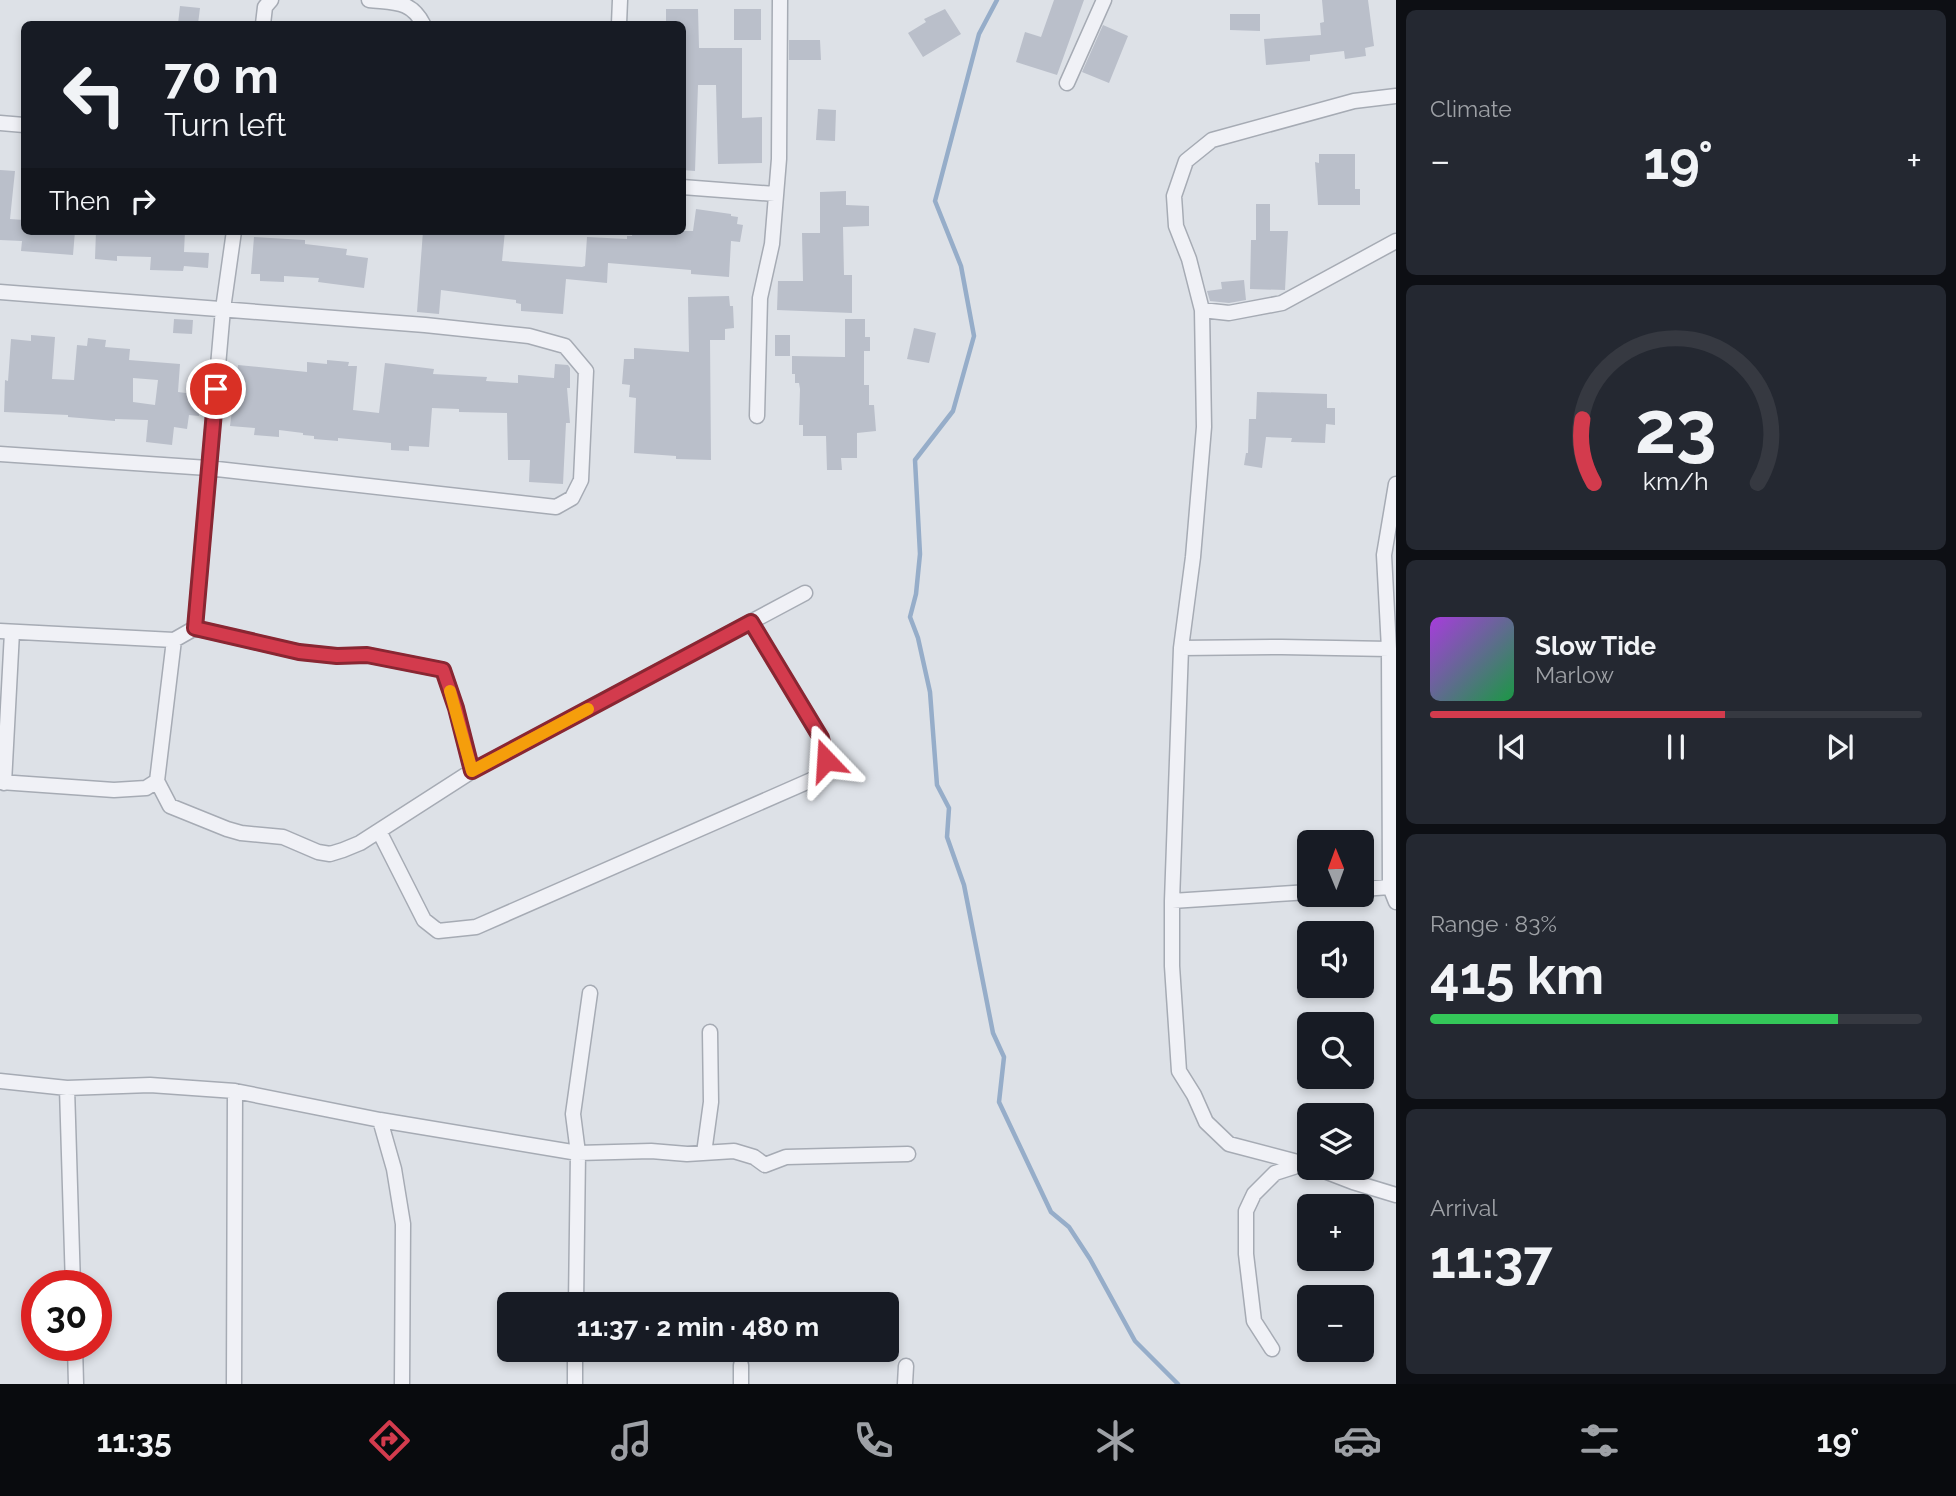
<!DOCTYPE html>
<meta charset="utf-8">
<style>
body{margin:0;font-family:Raleway,sans-serif;background:#242831;color:#f1f3f6;height:100vh;display:flex;flex-direction:column;font-size:26px;white-space:nowrap}
*{box-sizing:border-box;margin:0}
p{font-size:23px;color:#9ea1a6}
.icon{flex:none;width:38px;height:38px;fill:none;stroke:currentColor;stroke-width:2;stroke-linecap:round;stroke-linejoin:round}
.map{position:relative;flex:1;overflow:hidden}
.drawer{display:flex;flex-direction:column;gap:10px;padding:10px;background:#0d0f14;width:560px}
.drawer>*{flex:none}
.guide{position:absolute;left:21px;top:21px;width:665px;height:214px;border-radius:10px;box-shadow:0 4px 10px #0003;background:#171b24;color:#f1f3f6;overflow:hidden}
.needle{width:46px;rotate:359deg}
.tools{position:absolute;left:1297px;top:830px;display:grid;gap:14px}
.tools a{display:grid;place-items:center;width:77px;height:77px;border-radius:10px;background:#171b24;box-shadow:0 4px 10px #0003;font-size:35px}
.speed{position:absolute;left:21px;top:1270px;display:flex;gap:14px;font-size:35px;font-weight:700;text-align:center}
.speed>*{display:grid;place-content:center;width:91px;height:91px;border-radius:50%;background:#171b24;box-shadow:0 4px 10px #0003;line-height:1}
.speed .limit{border:10px solid #d22;background:#fff;color:#111}
.pin{position:absolute;display:grid;place-items:center;width:60px;height:60px;color:#fff;margin:-30px;border:4px solid #fff;border-radius:50%;box-shadow:0 2px 7px #0007}
.me{position:absolute;width:77px;margin:-38px;rotate:340deg;stroke-linejoin:round;filter:drop-shadow(0 0 5px #0008)}
.turn{display:flex;align-items:center;gap:24px;height:147px;padding:0 28px;font-size:32px}
.turn .icon{width:91px;height:91px;stroke-width:2.5}
.turn b{display:block;font-size:49px;line-height:60px}
.then{display:flex;align-items:center;height:66px;padding:0 28px;background:#0003;gap:14px;font-size:26px}
.big{font-size:52px;font-weight:700;line-height:1.1}
.drawer .tile{flex:1;display:flex;flex-direction:column;justify-content:center;gap:10px;min-width:0;padding:0 24px;border-radius:10px;background:#242831}
.drawer .dial{align-items:center;gap:0}
.dial svg{height:182px;overflow:visible;fill:none;stroke:#363941;stroke-width:7;stroke-linecap:round;text-anchor:middle}
.dial text{fill:#f1f3f6;stroke:none}
.song{display:flex;align-items:center;gap:21px}
.cover{width:84px;height:84px;border-radius:10px;background:linear-gradient(135deg,hsl(280 70% 55%),hsl(140 70% 35%))}
.played{height:7px;border-radius:4px;background:linear-gradient(90deg,#d33b4d 60%,#363941 60%)}
.keys{display:flex;justify-content:space-around;direction:ltr}
.heat{display:flex;justify-content:space-between;align-items:center;font-size:38px;direction:ltr}
.charge{height:10px;border-radius:5px;background:linear-gradient(90deg,#34c759 83%,#363941 0)}
.trip{position:absolute;left:497px;top:1292px;width:402px;height:70px;border-radius:10px;background:#171b24;box-shadow:0 4px 10px #0003;font-weight:700;line-height:70px;text-align:center}
.tabs{display:flex;height:112px;justify-content:space-around;align-items:center;background:#090b0e;color:#9ea1a6}
.tabs .icon{width:49px;height:49px}
.tabs .on{color:#d33b4d}
.tabs b{font-size:32px;color:#f1f3f6}
main{display:flex;flex:1;min-height:0}
.map>svg:first-child{display:block}
.lines{fill:none;stroke-linecap:round;stroke-linejoin:round}
.stream{stroke:#96adc9;stroke-width:4.5}
.building{fill:#babfca;fill-rule:evenodd}
.street-casing{stroke:#a6abb4;stroke-width:17}
.street{stroke:#f0f1f6;stroke-width:14}
.route-casing{stroke:#892632;stroke-width:18}
.route{stroke:#d33b4d;stroke-width:12}
.slow{stroke:#f59e0b;stroke-width:12}
</style>
<main>
<div class="map">
<svg width="1396" height="1384" viewBox="0 0 1396 1384">
<rect width="100%" height="100%" fill="#dde1e7"/>
<g class="lines">
<path class="stream" d="M997,0L979,34L935,201L961,266L974,336L953,411L915,460L920,554L916,594L910,617L918,638L930,692L937,785L949,808L947,837L964,885L993,1033L1004,1057L999,1102L1051,1212L1069,1227L1090,1259L1135,1341L1178,1384"/>
</g>
<path class="building" d="M1054,0H1084L1057,75L1016,62L1025,32L1041,37Z
M1322,0H1368L1374,46L1365,48L1366,56L1345,59L1344,51L1310,55V61L1266,65L1264,39L1321,35L1320,23L1324,22Z
M180,6L200,8L198,24H178Z
M666,9H698L699,48H742V118L762,117V163L718,164L716,85H698L695,171L682,170V24H666Z
M734,9H761V40H734Z
M945,9L961,34L923,57L908,33L926,22L924,19Z
M1230,14H1260V31L1230,30Z
M1103,25L1128,36L1109,83L1082,72Z
M789,40H820L821,60H789Z
M818,109L836,110L835,141L816,140Z
M1319,154H1355V189H1360V205H1318L1315,162L1319,163Z
M0,170L15,171L10,219L24,220V231H75L73,255L21,251L22,241L0,240Z
M846,191V205L869,206V226L843,227L844,275H852V313L777,310L778,281H803L802,233H820V192Z
M1256,204H1270V231H1288L1285,290L1250,289L1251,240H1256Z
M696,209L731,214V216L738,217L737,224L743,225L740,242L731,241L729,277L691,274V270L608,263L607,283L566,279L563,314L521,311V304L516,303V300L441,290L439,314L417,312L423,231H505L502,261L582,267L585,266L587,237L627,239V236H632L633,231H693Z
M96,231H185L184,252L209,253L208,268L184,266L183,271L150,270L151,257L117,256V261L95,259Z
M254,237L305,240V244L347,249L346,255L368,258L364,288L318,282L319,278L284,276V282L260,281V274H251Z
M1244,280L1246,300L1229,303L1210,301L1207,291L1222,289L1221,282Z
M729,296L730,306H733L734,328L725,329V340H710L711,460L676,459V456L634,453L636,398L629,397L630,385L622,384L624,359H634V348L689,352L688,297Z
M174,319L193,320L192,334L173,333Z
M845,319H865V337H870V351H864V385H869V405H874L876,431L857,433V458H841L842,470H827L826,436H803V425H799L800,389L799,383H795V374H792V356L845,357Z
M914,328L936,333L929,363L907,359Z
M31,335L55,337L52,379L74,380L77,345L87,346L88,338L106,340L105,347L130,349L129,360L180,364L178,392L201,395L199,416L189,415L187,429L174,427L172,445L146,442L148,420L115,419V421L68,417V415L4,412L5,380L8,381L11,339L31,341ZM133,378L158,380L155,405L133,402Z
M775,335H790V356H775Z
M327,360L349,362L348,366H357L353,410L379,413L385,363L434,369L433,374L487,377L486,381L518,383V375L554,378L555,364L568,365L570,368V388H567L570,423H566L563,484L529,482L530,460H508L507,413L459,412V409L432,408L429,447L409,446V451L391,450V443L338,438V441L314,439V436L303,435V433L279,430V437L254,435L255,428L230,426L238,365L307,372V362L327,364Z
M1257,392L1327,394V408H1335V425L1326,424L1325,443L1291,442L1292,438L1266,437L1262,468L1244,465L1246,453H1248L1249,419H1256Z"/>
<g class="lines">
<defs>
<path id="street" d="M369,0C394,3 411,0 423,24
M263,24L265,7L271,0
M619,24L620,0
M1067,83L1104,0
M0,123L24,125
M682,187L775,194
M0,292L425,325L529,336L565,346L586,371L581,480L572,498L556,507L208,468L0,454
M1202,310L1229,313L1282,303L1396,241
M757,416L760,298L772,244L779,159L780,0
M1396,484L1384,555L1389,649L1390,887L1396,902
M195,628L223,309L234,231
M0,631L174,640L195,628L299,652L337,656L367,655L443,670L456,708L472,771
M1181,648L1172,901V966L1179,1071L1194,1095L1206,1122L1229,1144L1309,1165
M1389,649L1282,647L1181,648L1193,557L1204,427L1202,310L1189,259L1176,226L1174,196L1186,161L1212,140L1354,101L1396,96
M157,781L170,806L227,829L241,833L283,837L318,852L330,854L343,850L360,843L472,771L805,593
M0,782L114,790L146,788L157,781L174,640
M4,783L12,632
M379,831L424,920L438,931L476,927L816,778L826,760L821,738L751,622
M1362,889L1390,887
M1172,901L1309,892
M0,1081L67,1088L150,1085L235,1091L380,1120L578,1153L651,1151L687,1154L734,1151L754,1157L765,1165L786,1157L908,1154
M67,1088L73,1286
M380,1120L394,1169L403,1224L402,1384
M704,1153L711,1102L710,1032
M1314,1167L1353,1182L1396,1195
M576,1304L578,1153L573,1114L590,993
M75,1346L76,1384
M1272,1349L1254,1321L1246,1254V1211L1254,1194L1275,1173L1303,1164
M234,1384L235,1091
M575,1384V1349
M741,1384V1365
M905,1384L906,1366"/>
</defs>
<use href="#street" class="street-casing"/>
<use href="#street" class="street"/>
</g>
<g class="lines">
<defs>
<path id="route" d="M216,389L195,628L299,652L337,656L367,655L443,670L456,708L472,771L751,622L821,738L826,760"/>
</defs>
<use href="#route" class="route-casing"/>
<use href="#route" class="route"/>
<path class="slow" d="M450,691L472,771L588,709"/>
</g>
</svg>
<div class="tools">
<a><svg class="needle" viewBox="-14 -14 28 28"><path d="M0-13l5 13h-10z" fill="#e53935"/><path d="M0 13l5-13h-10z" fill="#9ea1a6"/></svg></a>
<a><svg class="icon" aria-label="sound" viewBox="0 0 24 24"><path d="M4 9h4l5-4v14l-5-4H4zM17 9q2 3 0 6"/></svg></a>
<a><svg class="icon" aria-label="search" viewBox="0 0 24 24"><circle cx="10" cy="10" r="6"/><path d="M15 15l6 6"/></svg></a>
<a><svg class="icon" aria-label="layers" viewBox="0 0 24 24"><path d="M12 4l9 5-9 5-9-5zM3 14l9 5 9-5"/></svg></a>
<a>+</a>
<a>−</a>
</div>
<div class="speed"><div class="limit">30</div></div>
<div class="pin" style="left:216px;top:389px;background:#d93025"><svg class="icon" aria-label="arrive" viewBox="0 0 24 24"><path d="M6 21V4h12l-3 4 3 4H6"/></svg></div>
<svg class="me" style="left:826px;top:760px" viewBox="-20 -20 40 40"><path d="M0-17L14 15 0 8-14 15z" fill="#d33b4d" stroke="#fff" stroke-width="4"/></svg>
<div class="trip">11:37 · 2 min · 480 m</div>
<div class="guide">
<div class="turn"><svg class="icon" aria-label="left" viewBox="0 0 24 24"><path d="M17 20v-9H6M10 6l-5 5 5 5"/></svg><div><b>70 m</b>Turn left</div></div>
<div class="then">Then<svg class="icon" aria-label="right" viewBox="0 0 24 24"><path d="M7 20v-9h11M14 6l5 5-5 5"/></svg></div>
</div>
</div>
<section class="drawer">
<div class="tile"><p>Climate</p>
<div class="heat"><a>−</a><b class="big">19°</b><a>+</a></div>
</div>
<div class="tile dial"><svg viewBox="0 0 100 80">
<path d="M14 69A42 42 0 1 1 86 69"/>
<path d="M14 69A42 42 0 0 1 9 41" stroke="#d33b4d"/>
<text x="50" y="56" font-size="32" font-weight="700">23</text>
<text x="50" y="72" font-size="11">km/h</text>
</svg></div>
<div class="tile">
<div class="song"><i class="cover"></i><div><b>Slow Tide</b><p>Marlow</p></div></div>
<div class="played"></div>
<div class="keys"><svg class="icon" aria-label="previous" viewBox="0 0 24 24"><path d="M18 5L8 12l10 7zM5 5v14"/></svg><svg class="icon" aria-label="pause" viewBox="0 0 24 24"><path d="M8 5v14M16 5v14"/></svg><svg class="icon" aria-label="next" viewBox="0 0 24 24"><path d="M6 5l10 7-10 7zM19 5v14"/></svg></div>
</div>
<div class="tile"><p>Range · 83%</p><b class="big">415 km</b><div class="charge"></div></div>
<div class="tile"><p>Arrival</p><b class="big">11:37</b></div>
</section>
</main>
<nav class="tabs">
<b>11:35</b>
<svg class="icon on" aria-label="directions" viewBox="0 0 24 24"><path d="M12 3l9 9-9 9-9-9zM9 14v-3h6M13 9l2 2-2 2"/></svg>
<svg class="icon" aria-label="music" viewBox="0 0 24 24"><path d="M9 18V5l10-2v13"/><circle cx="6" cy="18" r="3"/><circle cx="16" cy="16" r="3"/></svg>
<svg class="icon" aria-label="phone" viewBox="0 0 24 24"><path d="M5 4h4l2 5-3 2q2 4 5 5l2-3 5 2v4C11 20 4 13 5 4z"/></svg>
<svg class="icon" aria-label="climate" viewBox="0 0 24 24"><path d="M12 3v18M4 7l16 10M4 17L20 7"/></svg>
<svg class="icon" aria-label="car" viewBox="0 0 24 24"><path d="M5 17H2v-5l4-1 3-4h7l3 4 3 1v5h-3M9 17h6M6 11h13"/><circle cx="7" cy="17" r="2"/><circle cx="17" cy="17" r="2"/></svg>
<svg class="icon" aria-label="filters" viewBox="0 0 24 24"><path d="M4 7h16M4 17h16"/><circle cx="9" cy="7" r="2"/><circle cx="15" cy="17" r="2"/></svg>
<b>19°</b>
</nav>
